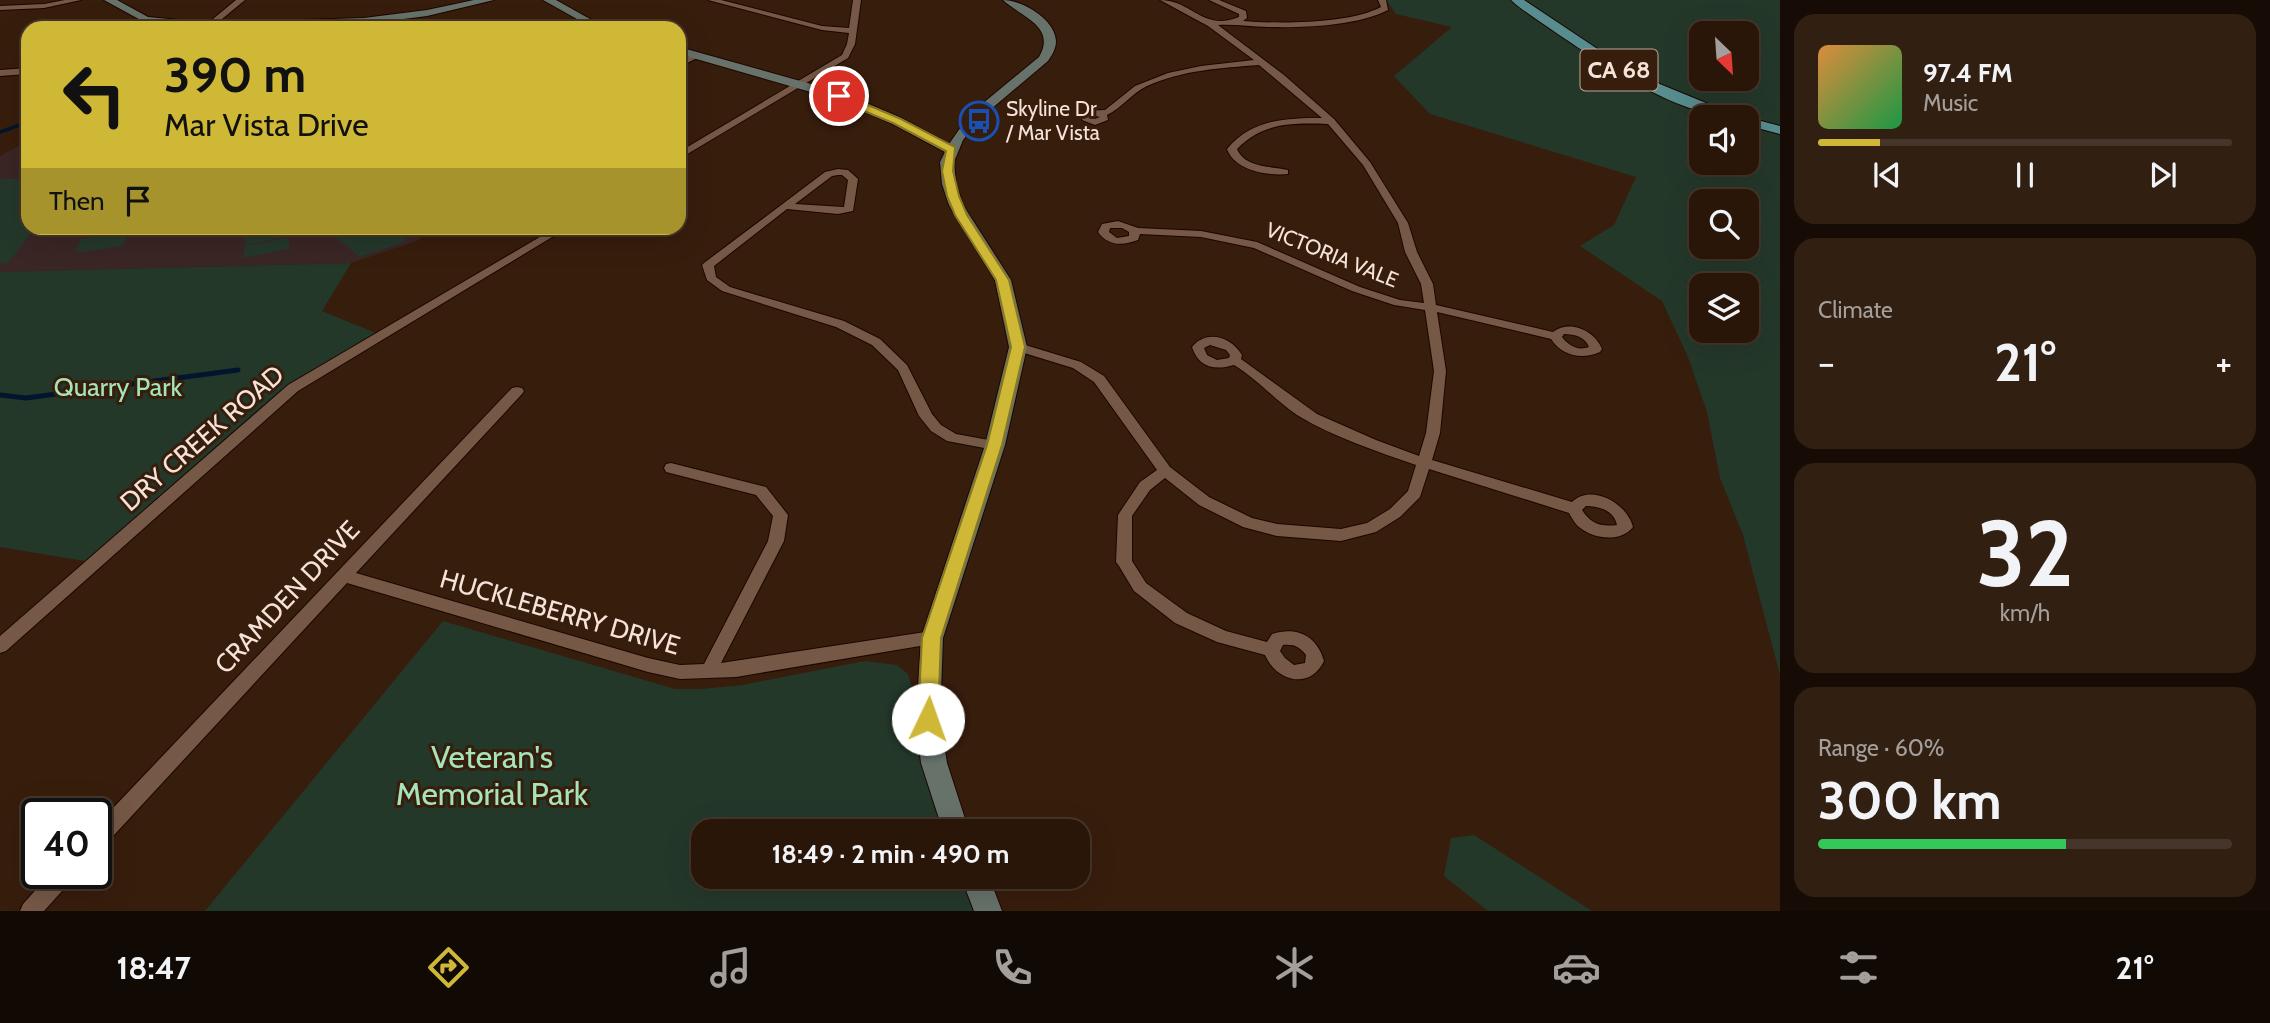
<!DOCTYPE html>
<meta charset="utf-8">
<style>
body{margin:0;font-family:Cabin,sans-serif;background:#311f12;color:#f1f3f6;height:100vh;display:flex;flex-direction:column;font-size:26px;white-space:nowrap}
*{box-sizing:border-box;margin:0}
p{font-size:23px;color:#a59f9c}
.icon{flex:none;width:38px;height:38px;fill:none;stroke:currentColor;stroke-width:2;stroke-linecap:round;stroke-linejoin:round}
.map{position:relative;flex:1;overflow:hidden}
.side{display:flex;flex-direction:column;gap:14px;padding:14px;background:#170c05;width:490px}
.side>*{flex:none}
.top-card{position:absolute;left:21px;top:21px;width:665px;height:214px;border-radius:21px;box-shadow:0 7px 28px #0002,0 0 0 2px #45352a;background:#d0b837;color:#111;overflow:hidden}
.needle{width:46px;rotate:155deg}
.controls{position:absolute;left:1689px;top:21px;display:grid;gap:14px}
.controls a{display:grid;place-items:center;width:70px;height:70px;border-radius:14px;background:#291609;box-shadow:0 7px 28px #0002,0 0 0 2px #45352a;font-size:35px}
.speed{position:absolute;left:21px;top:798px;display:flex;gap:14px;font-size:35px;font-weight:700;text-align:center}
.speed>*{display:grid;place-content:center;width:91px;height:91px;border-radius:50%;background:#291609;box-shadow:0 7px 28px #0002,0 0 0 2px #45352a;line-height:1}
.speed .limit{border:4px solid #111;border-radius:10px;background:#fff;color:#111}
.pin{position:absolute;display:grid;place-items:center;width:60px;height:60px;color:#fff;margin:-30px;border:4px solid #fff;border-radius:50%;box-shadow:0 2px 7px #0007}
.me{position:absolute;width:77px;margin:-38px;rotate:3deg;stroke-linejoin:round;filter:drop-shadow(0 0 5px #0008)}
.turn{display:flex;align-items:center;gap:24px;height:147px;padding:0 28px;font-size:32px}
.turn .icon{width:91px;height:91px;stroke-width:2.5}
.turn b{display:block;font-size:49px;line-height:60px}
.then{display:flex;align-items:center;height:66px;padding:0 28px;background:#0003;gap:14px;font-size:26px}
.big{font-size:52px;font-weight:700;line-height:1.1}
.side .tile{flex:1;display:flex;flex-direction:column;justify-content:center;gap:10px;min-width:0;padding:0 24px;border-radius:21px;background:#311f12}
.side .dial{align-items:center;gap:0}
.dial b{font-size:91px;line-height:1}
.song{display:flex;align-items:center;gap:21px}
.cover{width:84px;height:84px;border-radius:10px;background:linear-gradient(135deg,hsl(30 70% 55%),hsl(140 70% 35%))}
.played{height:7px;border-radius:4px;background:linear-gradient(90deg,#d0b837 15%,#45352a 15%)}
.keys{display:flex;justify-content:space-around;direction:ltr}
.heat{display:flex;justify-content:space-between;align-items:center;font-size:38px;direction:ltr}
.charge{height:10px;border-radius:5px;background:linear-gradient(90deg,#34c759 60%,#45352a 0)}
.trip{position:absolute;left:691px;top:819px;width:399px;height:70px;border-radius:21px;background:#291609;box-shadow:0 7px 28px #0002,0 0 0 2px #45352a;font-weight:700;line-height:70px;text-align:center}
.tabs{display:flex;height:112px;justify-content:space-around;align-items:center;background:#100904;color:#a59f9c}
.tabs .icon{width:49px;height:49px}
.tabs .selected{color:#d0b837}
.tabs b{font-size:32px;color:#f1f3f6}
main{display:flex;flex:1;min-height:0}
.map>svg:first-child{display:block}
.education{fill:#3a2624}
.green{fill:#24382a;fill-rule:evenodd}
.lines{fill:none;stroke-linecap:round;stroke-linejoin:round}
.stream-far1{stroke:#03142e;stroke-width:3.5}
.stream{stroke:#03142e;stroke-width:5}
.street-casing{stroke:#1d0600;stroke-width:2}
.secondary-casing{stroke:#1d0600;stroke-width:2}
.primary-casing{stroke:#1d0600;stroke-width:2}
.street{fill:#765846;fill-rule:evenodd}
.secondary{fill:#67726b;fill-rule:evenodd}
.primary{fill:#578d8f;fill-rule:evenodd}
.route{fill:#d0b837;stroke:#877824;stroke-width:2}
.labels{text-anchor:middle;stroke-width:6;stroke-linejoin:round;paint-order:stroke}
.far-poi-label{font-size:21px;fill:#f5e3d9;stroke:#371d0c;text-anchor:start}
.far-street-label{font-size:21px;fill:#f5e3d9;stroke:#371d0c}
.shield{fill:#371d0c;stroke:#bca89c;stroke-width:2}
.shield-label{font-size:24px;font-weight:bold;fill:#f5e3d9}
.park-label{font-size:26px;fill:#a5e4b8;stroke:#371d0c}
.street-label{font-size:26px;fill:#f5e3d9;stroke:#371d0c}
.near-park-label{font-size:32px;fill:#a5e4b8;stroke:#371d0c}
</style>
<main>
<div class="map">
<svg width="1780" height="911" viewBox="0 0 1780 911">
<rect width="100%" height="100%" fill="#371d0c"/>
<path class="education" d="M23,144H28V228H438L414,242L351,263L0,272V156Z"/>
<path class="green" d="M1386,0H1780V675L1743,535L1720,478L1707,412L1688,357L1662,301L1580,246L1614,225L1636,177L1430,114L1394,76L1452,27L1396,14ZM1701,33H1746V79H1701ZM1701,117H1746V163H1701ZM1701,201H1746V247H1701ZM1701,285H1746V331H1701Z
M0,179H28V228H35L8,263L0,264Z
M278,228H290V236L245,245V233Z
M328,228H411L404,242L360,257L329,232Z
M129,233L122,246L75,253L81,239Z
M289,238V249L243,258L244,246Z
M351,263L322,311L383,336L293,388L97,563L0,547V272Z
M443,621L675,689H701L742,685L865,661L897,665L908,674L912,687L920,756L942,831H704V877H961L975,911H205Z
M1474,835L1592,911H1488L1444,876L1451,838Z"/>
<g class="lines">
<path class="stream-far1" d="M0,132L28,122"/>
<path class="stream" d="M0,395L26,398L238,370"/>
<defs>
<path id="street" d="M65,0H81L44,8L0,10V6L44,4Z
M236,0H245L211,28H202Z
M708,0H721L822,26L849,28L853,0H861L855,44L848,58L679,159V152L842,55L847,44L849,33L822,30Z
M1160,0C1192,0 1203,32 1239,17V14L1209,0H1219L1246,11L1247,18L1243,21C1279,24 1349,24 1381,7L1378,0H1386L1388,10C1357,26 1302,28 1268,27C1251,27 1235,24 1218,25L1284,75L1334,119L1370,162L1408,223L1417,252L1433,284L1436,305L1553,332C1570,319 1595,331 1602,349L1600,352C1582,360 1562,356 1551,339L1437,312L1446,371L1440,433L1432,460L1572,502C1591,483 1627,503 1633,527C1621,543 1593,539 1579,527C1575,524 1572,518 1569,513L1429,469L1420,497L1400,517L1376,532L1341,541L1277,536L1243,527L1199,505L1165,478L1150,490L1132,516V561L1146,583L1187,613L1226,631L1267,642L1272,634C1297,626 1317,636 1324,661C1310,690 1277,682 1265,655L1217,642L1175,623L1134,591L1119,566L1116,562L1118,515L1140,482L1157,470L1094,382L1073,368L1014,350L1012,347L1014,344H1022L1081,362L1104,376L1170,467L1209,497L1252,518L1277,524L1341,529L1367,523L1390,509L1408,491L1416,465C1376,451 1333,437 1297,415C1275,400 1257,379 1234,365C1214,371 1198,367 1192,347C1207,329 1231,337 1242,355L1241,359L1317,414L1376,440L1419,456L1426,433L1434,371L1425,310L1394,305L1352,291L1254,248L1201,237L1140,234L1138,240C1122,246 1108,246 1098,232L1102,224L1118,221L1138,228L1201,231L1257,242L1360,287L1400,300L1424,303L1421,284L1405,252L1398,223L1363,165L1328,124C1293,123 1263,122 1237,149C1245,168 1271,166 1288,170V174C1268,176 1235,171 1227,149C1252,119 1286,118 1322,118L1259,65C1222,68 1182,70 1147,86C1132,93 1122,108 1107,115L1108,120L1095,125L1082,120L1084,111L1105,110L1135,86L1168,73L1201,66L1254,60L1208,26ZM1091,115L1100,117L1095,119ZM1110,228H1122L1129,232V236L1117,238L1109,232ZM1564,334C1575,334 1585,337 1589,347C1578,351 1569,346 1562,337ZM1210,345L1226,350L1230,355L1229,358L1217,360L1207,355L1204,348ZM1586,506C1600,506 1614,511 1617,525C1601,527 1591,524 1582,510ZM1283,645C1294,644 1300,647 1306,655L1305,663L1294,665L1285,658L1280,651Z
M694,54L701,56L679,67V62Z
M28,68V74L0,76V70Z
M838,169L848,170L858,179L853,211L838,214L787,209L714,266L716,277L730,287L844,321L880,339L907,365L932,414L941,425L956,434L1000,442L1002,445L1000,448L995,450L947,441L931,431L919,416L898,370L872,345L836,327L722,291L707,280L702,265L704,263L825,172ZM838,175H842L848,180L844,207L795,204L832,176Z
M555,228H567L298,391L6,651L0,653V636L288,385Z
M517,387L522,388L524,391L522,394L356,573L648,658L680,665L704,664L768,541L773,516L756,495L666,472L664,468L666,464L671,463L766,487L788,515L784,541L721,663L932,631L938,633L940,638L938,643L736,677L680,679L648,672L347,583L103,847L96,849V826L512,388Z
M51,873H75L72,880L44,911H20L23,904Z"/>
<path id="secondary" d="M104,0H117L148,17L210,23L364,18L427,10L474,0H494L427,16L364,24L247,28H197L146,23Z
M543,0H556L606,28H593Z
M1003,0C1022,0 1055,19 1056,41C1056,49 1052,55 1048,61L978,120L963,140L954,162L956,184L963,205L1011,280L1027,347L1005,445L943,638L940,719L947,763L969,831H943L921,763L916,719L921,638L985,445L1009,347L995,280L949,205L942,184L940,162L945,152L893,124L835,99L679,54V47L843,93L901,118L949,144L970,114L1039,57C1057,26 1021,17 1003,0Z
M961,877H989L1002,911H974Z"/>
<path id="primary" d="M1511,0H1524L1599,50L1650,80L1740,117C1683,120 1601,63 1555,32C1541,22 1524,12 1511,0Z
M1745,117H1746L1780,126V134L1746,125Z"/>
</defs>
<use href="#street" class="street-casing"/>
<use href="#secondary" class="secondary-casing"/>
<use href="#primary" class="primary-casing"/>
<use href="#street" class="street"/>
<use href="#secondary" class="secondary"/>
<use href="#primary" class="primary"/>
</g>
<path class="route" d="M835,94H842L901,119L955,147L953,171L959,196L967,215L1009,280L1025,347L1002,445L941,638L938,719L935,725L928,728L921,725L918,719L922,638L987,445L1011,347L996,280L955,215L947,196L942,171L946,151L893,123L835,99Z"/>
<defs>
<symbol id="bus-ring" viewBox="-11 -11 22 22"><circle r="9.5" fill="#371d0c" stroke="#1a4fb4" stroke-width="1.5"/><path d="M-5-6H5V4H4V6H2V4H-2V6H-4V4H-5ZM-3.5-4V0h7V-4ZM-3.5 1.2v1.5H-2V1.2ZM2 1.2v1.5H3.5V1.2Z" fill="#1a4fb4"/></symbol>
</defs>
<g fill-rule="evenodd">
<use href="#bus-ring" x="957" y="99" width="44" height="44"/>
</g>
<g class="labels">
<g class="far-poi-label">
<text x="1006" y="116">Skyline Dr<tspan x="1006" dy="24">/ Mar Vista</tspan></text>
</g>
<g class="far-street-label">
<text transform="translate(1332 255) rotate(22)" y="7">VICTORIA VALE</text>
</g>
<rect class="shield" x="1580.5" y="49.5" width="77" height="41" rx="5"/>
<g class="shield-label">
<text x="1619" y="78">CA 68</text>
</g>
<g class="park-label">
<text x="118" y="396">Quarry Park</text>
</g>
<g class="street-label">
<text transform="translate(202 438) rotate(-41)" y="9">DRY CREEK ROAD</text>
<text transform="translate(287 597) rotate(-47)" y="9">CRAMDEN DRIVE</text>
<text transform="translate(560 612) rotate(16)" y="9">HUCKLEBERRY DRIVE</text>
</g>
<g class="near-park-label">
<text x="492" y="768">Veteran's<tspan x="492" dy="37">Memorial Park</tspan></text>
</g>
</g>
</svg>
<div class="controls">
<a><svg class="needle" viewBox="-14 -14 28 28"><path d="M0-13l5 13h-10z" fill="#e53935"/><path d="M0 13l5-13h-10z" fill="#a59f9c"/></svg></a>
<a><svg class="icon" aria-label="sound" viewBox="0 0 24 24"><path d="M4 9h4l5-4v14l-5-4H4zM17 9q2 3 0 6"/></svg></a>
<a><svg class="icon" aria-label="search" viewBox="0 0 24 24"><circle cx="10" cy="10" r="6"/><path d="M15 15l6 6"/></svg></a>
<a><svg class="icon" aria-label="layers" viewBox="0 0 24 24"><path d="M12 4l9 5-9 5-9-5zM3 14l9 5 9-5"/></svg></a>
</div>
<div class="speed"><div class="limit">40</div></div>
<div class="pin" style="left:839px;top:96px;background:#d93025"><svg class="icon" aria-label="arrive" viewBox="0 0 24 24"><path d="M6 21V4h12l-3 4 3 4H6"/></svg></div>
<svg class="me" style="left:928px;top:719px" viewBox="-20 -20 40 40"><circle r="19" fill="#fff"/><path d="M0-13L10 11 0 6-10 11z" fill="#d0b837"/></svg>
<div class="trip">18:49 · 2 min · 490 m</div>
<div class="top-card">
<div class="turn"><svg class="icon" aria-label="left" viewBox="0 0 24 24"><path d="M17 20v-9H6M10 6l-5 5 5 5"/></svg><div><b>390 m</b>Mar Vista Drive</div></div>
<div class="then">Then<svg class="icon" aria-label="arrive" viewBox="0 0 24 24"><path d="M6 21V4h12l-3 4 3 4H6"/></svg></div>
</div>
</div>
<section class="side">
<div class="tile">
<div class="song"><i class="cover"></i><div><b>97.4 FM</b><p>Music</p></div></div>
<div class="played"></div>
<div class="keys"><svg class="icon" aria-label="previous" viewBox="0 0 24 24"><path d="M18 5L8 12l10 7zM5 5v14"/></svg><svg class="icon" aria-label="pause" viewBox="0 0 24 24"><path d="M8 5v14M16 5v14"/></svg><svg class="icon" aria-label="next" viewBox="0 0 24 24"><path d="M6 5l10 7-10 7zM19 5v14"/></svg></div>
</div>
<div class="tile"><p>Climate</p>
<div class="heat"><a>−</a><b class="big">21°</b><a>+</a></div>
</div>
<div class="tile dial"><b>32</b><p>km/h</p></div>
<div class="tile"><p>Range · 60%</p><b class="big">300 km</b><div class="charge"></div></div>
</section>
</main>
<nav class="tabs">
<b>18:47</b>
<svg class="icon selected" aria-label="directions" viewBox="0 0 24 24"><path d="M12 3l9 9-9 9-9-9zM9 14v-3h6M13 9l2 2-2 2"/></svg>
<svg class="icon" aria-label="music" viewBox="0 0 24 24"><path d="M9 18V5l10-2v13"/><circle cx="6" cy="18" r="3"/><circle cx="16" cy="16" r="3"/></svg>
<svg class="icon" aria-label="phone" viewBox="0 0 24 24"><path d="M5 4h4l2 5-3 2q2 4 5 5l2-3 5 2v4C11 20 4 13 5 4z"/></svg>
<svg class="icon" aria-label="climate" viewBox="0 0 24 24"><path d="M12 3v18M4 7l16 10M4 17L20 7"/></svg>
<svg class="icon" aria-label="car" viewBox="0 0 24 24"><path d="M5 17H2v-5l4-1 3-4h7l3 4 3 1v5h-3M9 17h6M6 11h13"/><circle cx="7" cy="17" r="2"/><circle cx="17" cy="17" r="2"/></svg>
<svg class="icon" aria-label="filters" viewBox="0 0 24 24"><path d="M4 7h16M4 17h16"/><circle cx="9" cy="7" r="2"/><circle cx="15" cy="17" r="2"/></svg>
<b>21°</b>
</nav>
